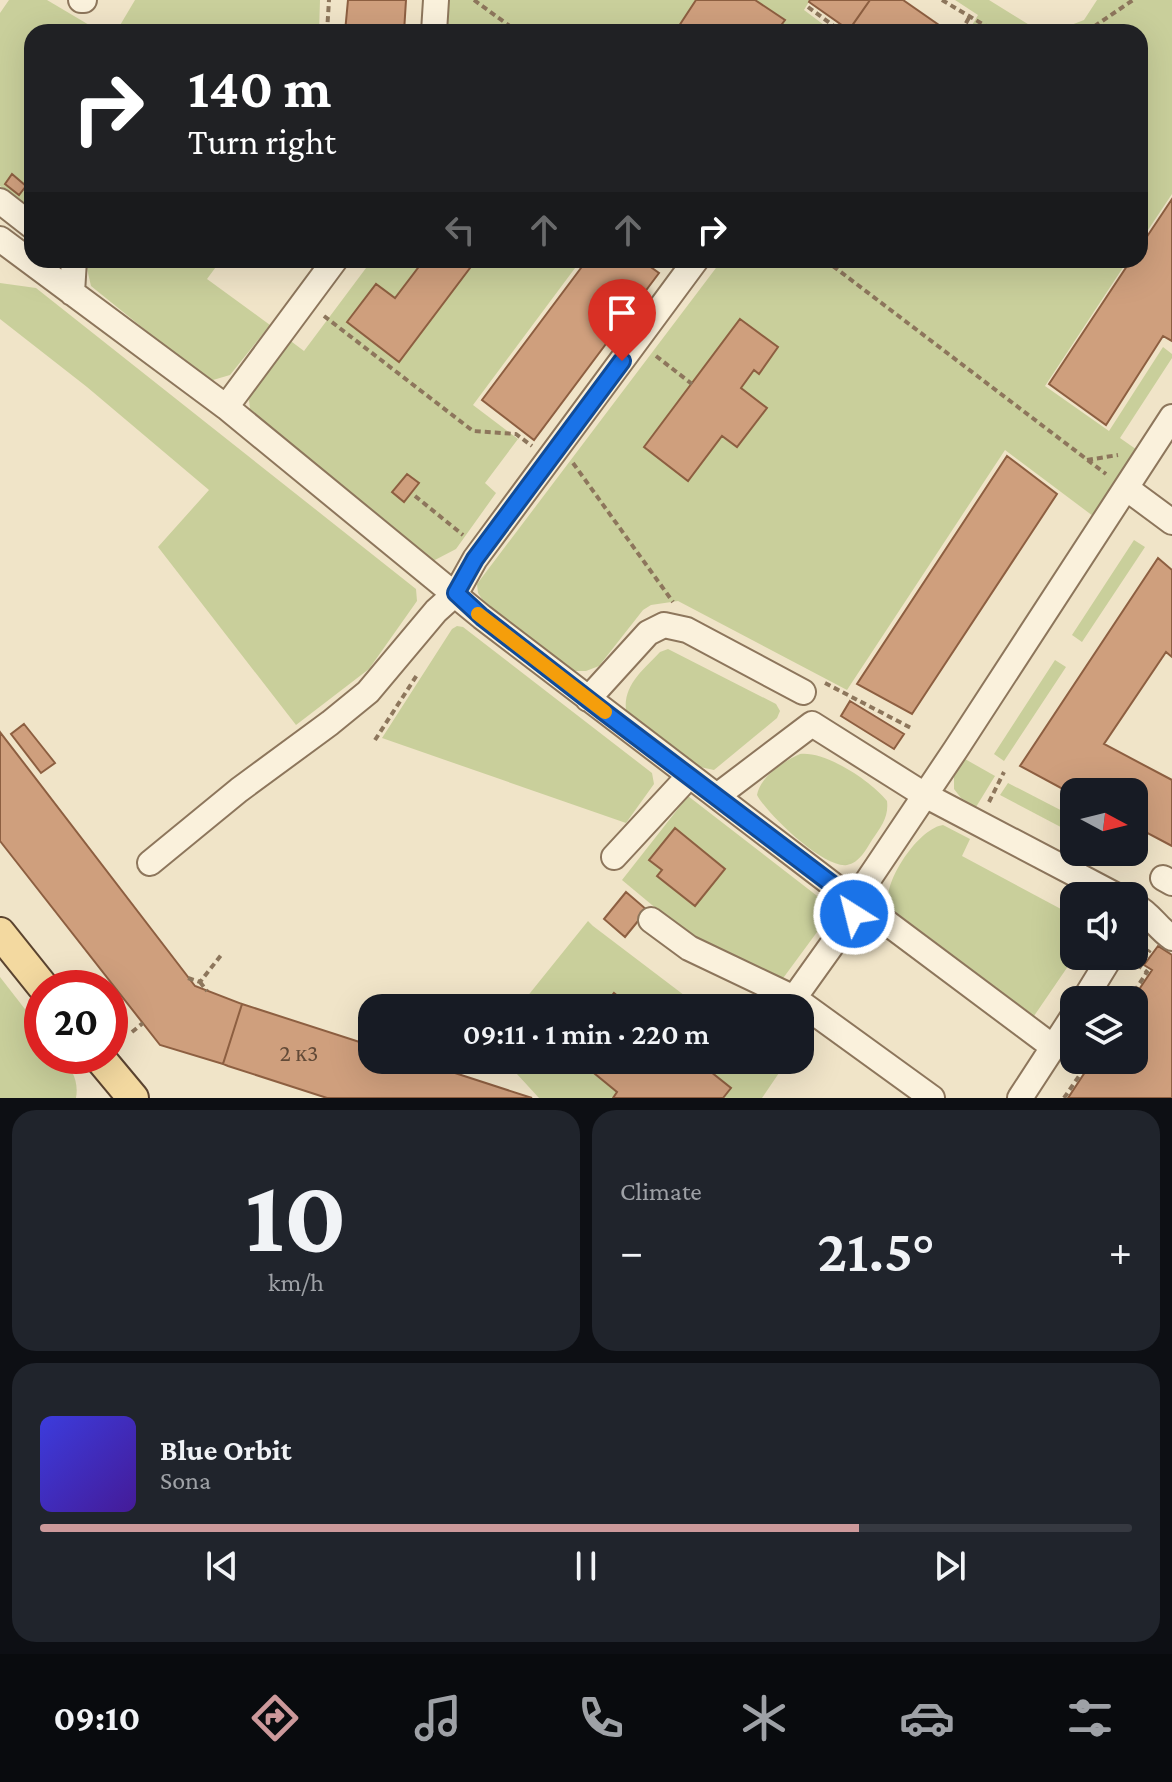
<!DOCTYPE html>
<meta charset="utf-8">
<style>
body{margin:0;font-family:"Crimson Pro",serif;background:#20242c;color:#f1f3f6;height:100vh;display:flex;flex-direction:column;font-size:30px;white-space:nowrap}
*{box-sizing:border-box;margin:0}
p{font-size:26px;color:#9ea1a6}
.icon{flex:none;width:44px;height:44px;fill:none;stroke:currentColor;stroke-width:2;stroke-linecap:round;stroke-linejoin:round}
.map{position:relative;height:1098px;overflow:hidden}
.details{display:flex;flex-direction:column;gap:12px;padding:12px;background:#0d0f14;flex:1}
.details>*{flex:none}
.banner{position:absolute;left:24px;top:24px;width:1124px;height:244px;border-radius:24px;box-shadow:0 8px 32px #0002;background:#202124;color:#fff;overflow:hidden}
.needle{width:52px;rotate:97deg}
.buttons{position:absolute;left:1060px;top:778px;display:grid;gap:16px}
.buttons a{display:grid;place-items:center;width:88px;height:88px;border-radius:16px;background:#171b24;box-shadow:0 8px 32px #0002;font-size:40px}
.speed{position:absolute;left:24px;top:970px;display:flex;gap:16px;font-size:40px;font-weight:700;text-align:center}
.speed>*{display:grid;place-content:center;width:104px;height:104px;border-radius:50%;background:#171b24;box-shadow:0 8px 32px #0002;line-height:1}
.speed .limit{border:12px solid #d22;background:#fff;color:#111}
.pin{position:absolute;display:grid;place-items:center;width:68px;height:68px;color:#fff;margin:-82px -34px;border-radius:50% 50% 50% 0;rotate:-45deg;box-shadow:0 0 8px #0007}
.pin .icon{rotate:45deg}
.me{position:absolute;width:88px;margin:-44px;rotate:324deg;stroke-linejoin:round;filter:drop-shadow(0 0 6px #0008)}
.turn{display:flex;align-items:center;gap:28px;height:168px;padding:0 32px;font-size:36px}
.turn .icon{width:104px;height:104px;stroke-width:2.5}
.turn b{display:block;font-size:56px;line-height:68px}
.lanes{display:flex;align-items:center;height:76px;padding:0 32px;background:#0003;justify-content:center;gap:40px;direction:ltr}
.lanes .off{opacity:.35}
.big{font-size:60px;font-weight:600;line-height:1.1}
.details .widget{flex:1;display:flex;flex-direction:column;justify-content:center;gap:12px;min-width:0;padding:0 28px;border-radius:24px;background:#20242c}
.details .dial{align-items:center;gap:0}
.dial b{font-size:104px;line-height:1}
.song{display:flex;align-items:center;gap:24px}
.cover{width:96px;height:96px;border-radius:12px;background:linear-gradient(135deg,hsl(240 70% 55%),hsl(260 70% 35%))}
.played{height:8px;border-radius:4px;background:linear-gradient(90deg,#cc999b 75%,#363941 75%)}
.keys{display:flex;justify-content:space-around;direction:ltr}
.heat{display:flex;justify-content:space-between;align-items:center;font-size:44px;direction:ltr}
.details .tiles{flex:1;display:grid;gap:12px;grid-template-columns:1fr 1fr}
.widget:last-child{grid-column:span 2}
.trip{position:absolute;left:358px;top:994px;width:456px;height:80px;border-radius:24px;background:#171b24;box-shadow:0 8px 32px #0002;font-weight:600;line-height:80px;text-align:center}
.menu{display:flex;height:128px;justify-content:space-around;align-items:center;background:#090b0e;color:#9ea1a6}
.menu .icon{width:56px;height:56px}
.menu .active{color:#cc999b}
.menu b{font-size:36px;color:#f1f3f6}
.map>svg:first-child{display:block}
.green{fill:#c9cf9b;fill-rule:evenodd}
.building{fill:#cf9f7d;stroke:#8d5f41;stroke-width:2}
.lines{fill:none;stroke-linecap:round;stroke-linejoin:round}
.minor-casing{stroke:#8d765c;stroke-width:28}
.major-casing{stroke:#5b4430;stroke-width:34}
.path{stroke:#8d765c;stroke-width:4;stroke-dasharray:6 4;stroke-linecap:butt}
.minor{stroke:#faf1dc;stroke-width:24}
.major{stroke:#f3d9a0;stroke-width:30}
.route-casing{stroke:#114b97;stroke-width:20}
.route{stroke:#1a73e8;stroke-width:14}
.slow{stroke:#f59e0b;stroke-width:14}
.labels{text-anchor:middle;stroke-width:7;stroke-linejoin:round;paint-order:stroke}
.number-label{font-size:24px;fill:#624a37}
</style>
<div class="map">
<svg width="1172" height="1098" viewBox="0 0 1172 1098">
<rect width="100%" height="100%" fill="#f0e4c8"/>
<path class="green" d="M9,0H47L101,32H32V212L0,186V13Z
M135,0H320L319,32H116Z
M445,0H810L804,10L832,31L444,32Z
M955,0H989L1036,29L1058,30L1084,20L1097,0H1172V194L1140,242V32H968L978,15Z
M85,260H221L207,279L270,325L230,375L213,380L201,375L91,286Z
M372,260H581L473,405L518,439L485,483L496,493L456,549L433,561L258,420L250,409L248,392L288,339L304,351Z
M722,260H1128L1045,386L1109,431L1163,347L1172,354V358L1120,438L1140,452L1093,516L1005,450L847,690L678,601L651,605L643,610L599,666L586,671H573L484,602L478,593L477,584Z
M0,283L36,288L416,589L417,601L369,669L296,725L158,547L209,490L87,387L0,319Z
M1134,540L1145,547L1082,642L1072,635Z
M457,626L463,627L652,773L654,784L626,823L382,738L452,629Z
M668,649L776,704L780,711L777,718L714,770L700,767L626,710C623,685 644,669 660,652Z
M1055,660L1066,667L1004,761L994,754Z
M800,754C826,751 871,781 887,801C889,817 881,827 872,840C866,850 859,863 847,865C824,869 767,814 757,795C760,777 784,761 800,754Z
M965,759L995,776L976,807L961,798L954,789V776Z
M1008,783L1074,817V834L1000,795Z
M688,796L834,909L781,981L694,940L622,880ZM649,860L725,869L695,906L658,876L662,870Z
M943,825L970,839L962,856L1074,916L1075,956L1034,1016L889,907C881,883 919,828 943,825Z
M588,921L593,926L701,1008H633L614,993L602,1008H518Z
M0,977L42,1031V1056H61C72,1069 79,1081 76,1098H0Z
M504,1060H578L617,1092L613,1098H539Z
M696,1060H769L781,1070L762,1098H723L731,1088Z"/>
<path class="building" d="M348,0H406L404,32H345Z
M696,0H755L785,20L776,32H675Z
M810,0H870L849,30L809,2Z
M870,0H903L949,32H851L849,30Z
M12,174L26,186L19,195L5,184Z
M1172,199V341L1163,336L1106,425L1049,384L1131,260H1140V247Z
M424,260H476L399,362L347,322L376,284L395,298Z
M587,260H641L659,273L534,440L482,400Z
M740,319L778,347L759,374L754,370L741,388L767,408L737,447L722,436L688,481L644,447Z
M1007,456L1057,494L912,714L857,684Z
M407,474L419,483L404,502L392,492Z
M1158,558L1172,570V657L1166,652L1104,744L1172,780V846L1134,826V792H1074V795L1020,766Z
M850,701L904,734L894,749L841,716Z
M24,724L55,763L41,773L11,734Z
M0,732L195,986L242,1004L223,1064L160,1045L0,841Z
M675,828L725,869L695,906L657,876L662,870L649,860Z
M626,892L647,910L625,937L604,919Z
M1158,946L1172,955V1098H1068L1093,1060H1134L1132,1000L1152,970L1144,965Z
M614,993L633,1008H602Z
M242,1004L372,1046V1060H415L532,1098H327L228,1066L223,1064Z
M578,1060H696L731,1088L723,1098H613L617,1092Z"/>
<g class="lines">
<defs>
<path id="minor" d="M81,0H84
M434,32L436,0
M0,201L32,226
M0,239L226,407L482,617L854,901L956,749L1172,417
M72,293L74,260
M226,407L335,260
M1126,488L1172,522
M588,699L648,633L664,625L687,630L803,692
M717,796L812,724L923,794L1117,896
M614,857L689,776
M150,863L239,790L330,723L368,692L436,611L456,593L475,559L696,260
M1163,878L1172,883
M854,901V914L794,998L932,1098
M854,901L878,916L1053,1047
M1134,905C1151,914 1157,928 1172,938
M651,920L689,948L794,998
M1084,1000L1111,956
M1020,1098L1074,1015"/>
<path id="major" d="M0,933L44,988
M98,1056L133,1098"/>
</defs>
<use href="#minor" class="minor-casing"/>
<use href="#major" class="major-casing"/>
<path class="path" d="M474,0L518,32
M942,0L996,32
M808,7L842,32
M327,32L329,0
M961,32L970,16
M1086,32L1133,0
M825,260L1106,474
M324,316L473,431L516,434L532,446
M656,356L692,384
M1087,460L1118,455
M573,463L673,602
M415,496L463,535
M825,683L913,729
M375,740L417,675
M989,802L1004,772
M188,978L200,982L222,954
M200,982L207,991
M1129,1000L1147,972L1139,966L1150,950
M132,1032L143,1023
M1064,1098L1090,1060"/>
<use href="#minor" class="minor"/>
<use href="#major" class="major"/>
</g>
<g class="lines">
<defs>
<path id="route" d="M622,361L475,559L456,593L482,617L603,711L854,901V914"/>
</defs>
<use href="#route" class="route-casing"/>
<use href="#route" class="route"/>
<path class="slow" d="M478,614L605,712"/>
</g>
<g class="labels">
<g class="number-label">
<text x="299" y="1061">2 к3</text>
</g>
</g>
</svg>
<div class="buttons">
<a><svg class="needle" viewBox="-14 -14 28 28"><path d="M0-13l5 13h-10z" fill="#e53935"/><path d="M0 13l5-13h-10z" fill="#9ea1a6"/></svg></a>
<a><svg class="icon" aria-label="sound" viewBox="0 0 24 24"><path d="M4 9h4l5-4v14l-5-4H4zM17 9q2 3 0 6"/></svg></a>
<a><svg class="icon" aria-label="layers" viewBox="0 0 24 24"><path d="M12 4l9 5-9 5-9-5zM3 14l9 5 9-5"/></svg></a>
</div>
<div class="speed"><div class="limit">20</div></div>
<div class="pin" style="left:622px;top:361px;background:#d93025"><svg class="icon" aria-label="arrive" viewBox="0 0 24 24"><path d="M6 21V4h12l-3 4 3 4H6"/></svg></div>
<svg class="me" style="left:854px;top:914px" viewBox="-20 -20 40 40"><circle r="17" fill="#1a73e8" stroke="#fff" stroke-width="3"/><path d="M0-11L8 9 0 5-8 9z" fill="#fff"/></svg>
<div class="trip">09:11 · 1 min · 220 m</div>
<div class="banner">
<div class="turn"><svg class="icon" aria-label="right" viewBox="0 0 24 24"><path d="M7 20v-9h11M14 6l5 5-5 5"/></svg><div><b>140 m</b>Turn right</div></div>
<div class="lanes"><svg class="icon off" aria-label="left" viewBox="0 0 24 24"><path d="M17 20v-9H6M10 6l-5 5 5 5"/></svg><svg class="icon off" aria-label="ahead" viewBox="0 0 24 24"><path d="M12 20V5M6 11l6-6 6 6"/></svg><svg class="icon off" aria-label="ahead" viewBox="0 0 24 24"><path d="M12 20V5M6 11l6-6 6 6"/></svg><svg class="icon" aria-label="right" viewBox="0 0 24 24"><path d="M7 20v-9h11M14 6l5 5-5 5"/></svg></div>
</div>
</div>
<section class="details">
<div class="tiles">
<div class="widget dial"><b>10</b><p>km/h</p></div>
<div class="widget"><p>Climate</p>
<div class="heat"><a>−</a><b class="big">21.5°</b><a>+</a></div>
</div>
<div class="widget">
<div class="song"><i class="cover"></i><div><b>Blue Orbit</b><p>Sona</p></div></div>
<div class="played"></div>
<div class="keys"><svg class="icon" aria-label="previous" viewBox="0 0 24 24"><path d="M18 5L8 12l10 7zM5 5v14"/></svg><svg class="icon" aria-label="pause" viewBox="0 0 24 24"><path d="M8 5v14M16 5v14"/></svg><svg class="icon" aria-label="next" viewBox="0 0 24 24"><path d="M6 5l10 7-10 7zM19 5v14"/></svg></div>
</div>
</div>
</section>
<nav class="menu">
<b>09:10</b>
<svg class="icon active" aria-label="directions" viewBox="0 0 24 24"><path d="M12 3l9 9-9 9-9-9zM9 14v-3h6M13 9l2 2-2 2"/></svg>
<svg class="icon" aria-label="music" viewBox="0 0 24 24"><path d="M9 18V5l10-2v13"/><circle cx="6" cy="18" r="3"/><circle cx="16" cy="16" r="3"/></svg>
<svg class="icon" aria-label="phone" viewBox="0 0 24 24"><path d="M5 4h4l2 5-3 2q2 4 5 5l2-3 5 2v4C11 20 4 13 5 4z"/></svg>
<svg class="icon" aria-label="climate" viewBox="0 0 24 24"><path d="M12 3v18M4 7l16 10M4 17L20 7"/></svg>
<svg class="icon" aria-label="car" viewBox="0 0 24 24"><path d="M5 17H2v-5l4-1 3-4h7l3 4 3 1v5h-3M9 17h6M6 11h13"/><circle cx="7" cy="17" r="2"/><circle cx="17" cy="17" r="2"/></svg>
<svg class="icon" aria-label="filters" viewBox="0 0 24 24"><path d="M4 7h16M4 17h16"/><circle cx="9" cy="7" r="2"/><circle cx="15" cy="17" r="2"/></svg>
</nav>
